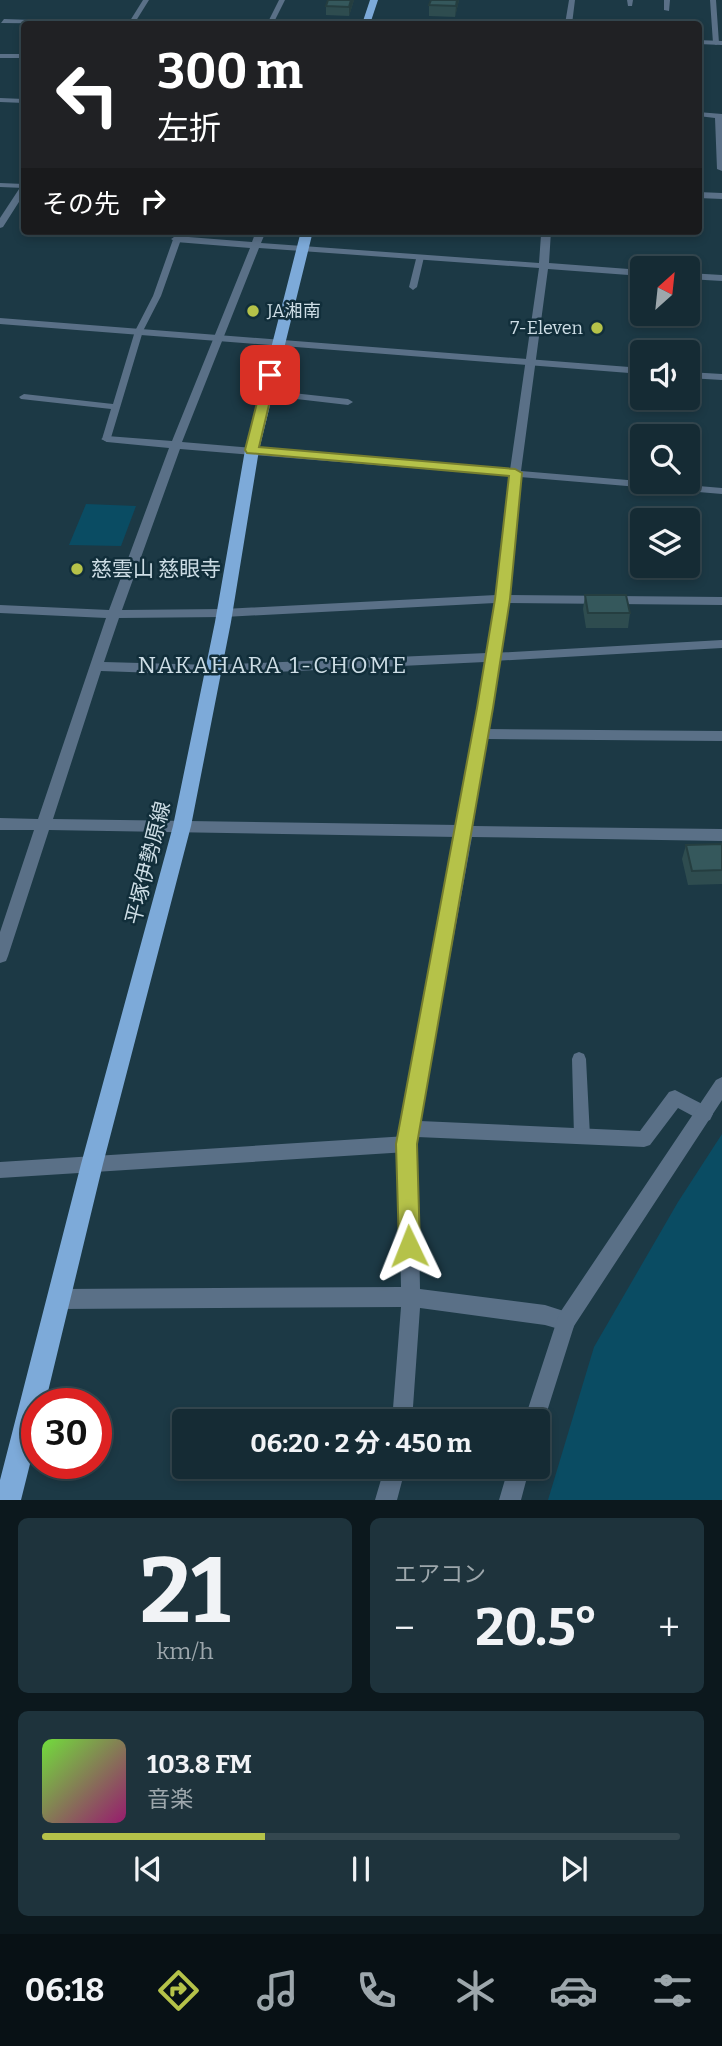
<!DOCTYPE html>
<html lang="ja">
<meta charset="utf-8">
<style>
body{margin:0;font-family:Bitter,"Noto Sans JP",serif;background:#1e333c;color:#f1f3f6;height:100vh;display:flex;flex-direction:column;font-size:26px;white-space:nowrap}
*{box-sizing:border-box;margin:0}
p{font-size:23px;color:#9da7ac}
.icon{flex:none;width:38px;height:38px;fill:none;stroke:currentColor;stroke-width:2;stroke-linecap:round;stroke-linejoin:round}
.map{position:relative;height:1500px;overflow:hidden}
.side{display:flex;flex-direction:column;gap:18px;padding:18px;background:#0c181d;flex:1}
.side>*{flex:none}
.top-card{position:absolute;left:21px;top:21px;width:681px;height:214px;border-radius:7px;box-shadow:0 4px 10px #0003,0 0 0 2px #34474f;background:#202124;color:#fff;overflow:hidden}
.needle{width:46px;rotate:27deg}
.tools{position:absolute;left:630px;top:256px;display:grid;gap:14px}
.tools a{display:grid;place-items:center;width:70px;height:70px;border-radius:7px;background:#152b34;box-shadow:0 4px 10px #0003,0 0 0 2px #34474f;font-size:35px}
.speed{position:absolute;left:21px;top:1388px;display:flex;gap:14px;font-size:35px;font-weight:700;text-align:center}
.speed>*{display:grid;place-content:center;width:91px;height:91px;border-radius:50%;background:#152b34;box-shadow:0 4px 10px #0003,0 0 0 2px #34474f;line-height:1}
.speed .limit{border:10px solid #d22;background:#fff;color:#111}
.pin{position:absolute;display:grid;place-items:center;width:60px;height:60px;color:#fff;margin:-30px;border-radius:14px;box-shadow:0 4px 10px #0006}
.me{position:absolute;width:77px;margin:-38px;rotate:358deg;stroke-linejoin:round;filter:drop-shadow(0 0 5px #0008)}
.turn{display:flex;align-items:center;gap:24px;height:147px;padding:0 21px;font-size:32px}
.turn .icon{width:91px;height:91px;stroke-width:2.5}
.turn b{display:block;font-size:49px;line-height:60px}
.then{display:flex;align-items:center;height:66px;padding:0 21px;background:#0003;gap:14px;font-size:26px}
.big{font-size:52px;font-weight:700;line-height:1.1}
.side .widget{flex:1;display:flex;flex-direction:column;justify-content:center;gap:10px;min-width:0;padding:0 24px;border-radius:10px;background:#1e333c}
.side .dial{align-items:center;gap:0}
.dial b{font-size:91px;line-height:1}
.song{display:flex;align-items:center;gap:21px}
.cover{width:84px;height:84px;border-radius:10px;background:linear-gradient(135deg,hsl(100 70% 55%),hsl(320 70% 35%))}
.played{height:7px;border-radius:4px;background:linear-gradient(90deg,#b5c249 35%,#34474f 35%)}
.keys{display:flex;justify-content:space-around;direction:ltr}
.heat{display:flex;justify-content:space-between;align-items:center;font-size:38px;direction:ltr}
.side .tiles{flex:1;display:grid;gap:18px;grid-template-columns:1fr 1fr}
.widget:last-child{grid-column:span 2}
.trip{position:absolute;left:172px;top:1409px;width:378px;height:70px;border-radius:7px;background:#152b34;box-shadow:0 4px 10px #0003,0 0 0 2px #34474f;font-weight:700;line-height:70px;text-align:center}
.tabs{display:flex;height:112px;justify-content:space-around;align-items:center;background:#081115;color:#9da7ac}
.tabs .icon{width:49px;height:49px}
.tabs .selected{color:#b5c249}
.tabs b{font-size:32px;color:#f1f3f6}
.map>svg:first-child{display:block}
.green{fill:#0a4c63}
.lines{fill:none;stroke-linecap:round;stroke-linejoin:round}
.service{fill:#5a7087;fill-rule:evenodd}
.minor{fill:#5a7087;fill-rule:evenodd}
.tertiary{fill:#5a7087;fill-rule:evenodd}
.primary{fill:#7daad9;fill-rule:evenodd}
.wall{fill:#2e4c4f}
.shaded-wall{fill:#253e40}
.building{fill:#35585c;stroke:#253e40;stroke-width:2}
.route{fill:#b5c249;stroke:#767e2f;stroke-width:2}
.poi-dot{fill:#b5c249;stroke:#112e3a;stroke-width:2.5}
.labels{text-anchor:middle;stroke-width:5;stroke-linejoin:round;paint-order:stroke}
.far-poi-label{font-size:18px;fill:#cddde5;stroke:#112e3a;text-anchor:start}
.poi-label{font-size:21px;fill:#cddde5;stroke:#112e3a;text-anchor:start}
.street-label{font-size:21px;fill:#cddde5;stroke:#112e3a}
.neighbourhood-label{font-size:23px;letter-spacing:2px;fill:#cddde5;stroke:#112e3a}
</style>
<div class="map">
<svg width="722" height="1500" viewBox="0 0 722 1500">
<rect width="100%" height="100%" fill="#1c3945"/>
<path class="green" d="M86,504L136,506L121,546L69,545Z
M722,1134V1500H548L594,1347L678,1202Z"/>
<g class="lines">
<path class="service" d="M627,0H633L632,6H628Z
M664,0H670L669,11L664,10Z
M710,0H716L719,43L716,45L713,43Z
M0,54H24V58H0Z
M0,183L24,184V188L0,187Z
M176,231H184L161,296L143,331L110,441L107,442L102,439L111,409L21,399L19,397L24,394L113,404L135,331L153,296Z
M417,255L424,257L417,287L413,290L409,287Z
M265,390L348,399L353,402L348,405L262,395L260,393Z
M722,640V648L493,661L487,657L493,653Z
M579,1052L584,1054L586,1059L590,1136L587,1141L582,1143L577,1141L574,1136L572,1059L574,1054Z"/>
<path class="minor" d="M279,0H285L273,24H267Z
M569,0H575L572,24H565Z
M4,19L91,22L95,24L1,23Z
M698,40L722,41V45L698,44Z
M0,98L24,99V103L0,102Z
M698,112L722,114V171L717,169L715,118L698,116Z
M698,192L722,193V199L698,198Z
M256,231H266L261,243L539,263L541,235L525,234L520,231H551L549,263L642,270V276L548,269L521,471L722,488V494L520,477L509,595L722,597V605L508,603L488,729L722,731V741L487,739L473,826L722,829V841L472,837L420,1121L640,1131L669,1092L675,1090L710,1108L713,1114L710,1120L704,1122L678,1108L650,1145L644,1147L417,1137L420,1289L545,1305L573,1314L576,1321L573,1328L566,1331L545,1325L420,1308L412,1421H392L401,1307L60,1309L53,1306L50,1299L53,1292L60,1289L401,1287L398,1144L457,837L49,830L8,956L6,961L0,963V932L34,830H0V818L38,819L106,618L0,613V605L109,610L169,448L107,442L101,439L107,436L172,441L250,248L176,242L171,239L176,236L252,242ZM259,248L539,268L510,470L182,442ZM180,449L509,476L496,595L224,609L122,610ZM495,603L487,653L213,665L104,662L119,618L224,617ZM485,662L459,825L53,819L101,671L213,675Z
M688,273L722,275V281L688,279Z
M385,1466H406L397,1500H375Z"/>
<path class="tertiary" d="M143,0H149L134,24H128Z
M21,186H24V194L3,227L0,228V218Z
M0,318L642,368V374L0,324Z
M688,372L722,374V380L688,378Z
M722,1077V1100L574,1326L544,1421L541,1428L537,1430V1421H524L559,1314L716,1080Z
M407,1136L413,1138L416,1144L413,1150L407,1152L0,1178V1162Z
M509,1466H530L521,1500H499Z"/>
<path class="primary" d="M370,0H378L370,24H362Z
M301,231H313L259,450L231,622L191,826L103,1164L45,1404H37V1436L21,1500H0V1480L81,1164L173,826L215,622L245,450Z"/>
</g>
<path class="wall" d="M354,0L349,16L326,15V6Z
M459,0L455,17L429,16V5Z
M585,595L630,613L628,628H586L583,609Z
M722,844V884L688,885L682,859L686,845Z"/>
<path class="shaded-wall" d="M351,0H354L349,16V7Z
M457,0H459L455,17L456,6Z"/>
<path class="building" d="M328,0H351L349,7L326,6Z
M431,0H457L456,6L429,5Z
M585,595H626L630,613H588Z
M722,844V870L692,871L686,845Z"/>
<path class="route" d="M270,372L276,375L259,447L515,469L522,473L510,599L493,708L417,1144L420,1246L417,1254L409,1257L402,1254L399,1246L396,1144L477,708L495,599L509,476L247,453L245,450L264,375Z"/>
<g class="poi-dot">
<circle cx="253" cy="311" r="7"/>
<circle cx="597" cy="328" r="7"/>
<circle cx="77" cy="569" r="7"/>
</g>
<g class="labels">
<g class="far-poi-label">
<text x="267" y="317">JA湘南</text>
<text x="583" y="334" text-anchor="end">7-Eleven</text>
</g>
<g class="poi-label">
<text x="91" y="576">慈雲山 慈眼寺</text>
</g>
<g class="street-label">
<text transform="translate(148 863) rotate(-76)" y="7">平塚伊勢原線</text>
</g>
<g class="neighbourhood-label">
<text x="273" y="673">NAKAHARA 1-CHOME</text>
</g>
</g>
</svg>
<div class="tools">
<a><svg class="needle" viewBox="-14 -14 28 28"><path d="M0-13l5 13h-10z" fill="#e53935"/><path d="M0 13l5-13h-10z" fill="#9da7ac"/></svg></a>
<a><svg class="icon" aria-label="sound" viewBox="0 0 24 24"><path d="M4 9h4l5-4v14l-5-4H4zM17 9q2 3 0 6"/></svg></a>
<a><svg class="icon" aria-label="search" viewBox="0 0 24 24"><circle cx="10" cy="10" r="6"/><path d="M15 15l6 6"/></svg></a>
<a><svg class="icon" aria-label="layers" viewBox="0 0 24 24"><path d="M12 4l9 5-9 5-9-5zM3 14l9 5 9-5"/></svg></a>
</div>
<div class="speed"><div class="limit">30</div></div>
<div class="pin" style="left:270px;top:375px;background:#d93025"><svg class="icon" aria-label="arrive" viewBox="0 0 24 24"><path d="M6 21V4h12l-3 4 3 4H6"/></svg></div>
<svg class="me" style="left:409px;top:1246px" viewBox="-20 -20 40 40"><path d="M0-17L14 15 0 8-14 15z" fill="#b5c249" stroke="#fff" stroke-width="4"/></svg>
<div class="trip">06:20 · 2 分 · 450 m</div>
<div class="top-card">
<div class="turn"><svg class="icon" aria-label="left" viewBox="0 0 24 24"><path d="M17 20v-9H6M10 6l-5 5 5 5"/></svg><div><b>300 m</b>左折</div></div>
<div class="then">その先<svg class="icon" aria-label="right" viewBox="0 0 24 24"><path d="M7 20v-9h11M14 6l5 5-5 5"/></svg></div>
</div>
</div>
<section class="side">
<div class="tiles">
<div class="widget dial"><b>21</b><p>km/h</p></div>
<div class="widget"><p>エアコン</p>
<div class="heat"><a>−</a><b class="big">20.5°</b><a>+</a></div>
</div>
<div class="widget">
<div class="song"><i class="cover"></i><div><b>103.8 FM</b><p>音楽</p></div></div>
<div class="played"></div>
<div class="keys"><svg class="icon" aria-label="previous" viewBox="0 0 24 24"><path d="M18 5L8 12l10 7zM5 5v14"/></svg><svg class="icon" aria-label="pause" viewBox="0 0 24 24"><path d="M8 5v14M16 5v14"/></svg><svg class="icon" aria-label="next" viewBox="0 0 24 24"><path d="M6 5l10 7-10 7zM19 5v14"/></svg></div>
</div>
</div>
</section>
<nav class="tabs">
<b>06:18</b>
<svg class="icon selected" aria-label="directions" viewBox="0 0 24 24"><path d="M12 3l9 9-9 9-9-9zM9 14v-3h6M13 9l2 2-2 2"/></svg>
<svg class="icon" aria-label="music" viewBox="0 0 24 24"><path d="M9 18V5l10-2v13"/><circle cx="6" cy="18" r="3"/><circle cx="16" cy="16" r="3"/></svg>
<svg class="icon" aria-label="phone" viewBox="0 0 24 24"><path d="M5 4h4l2 5-3 2q2 4 5 5l2-3 5 2v4C11 20 4 13 5 4z"/></svg>
<svg class="icon" aria-label="climate" viewBox="0 0 24 24"><path d="M12 3v18M4 7l16 10M4 17L20 7"/></svg>
<svg class="icon" aria-label="car" viewBox="0 0 24 24"><path d="M5 17H2v-5l4-1 3-4h7l3 4 3 1v5h-3M9 17h6M6 11h13"/><circle cx="7" cy="17" r="2"/><circle cx="17" cy="17" r="2"/></svg>
<svg class="icon" aria-label="filters" viewBox="0 0 24 24"><path d="M4 7h16M4 17h16"/><circle cx="9" cy="7" r="2"/><circle cx="15" cy="17" r="2"/></svg>
</nav>
